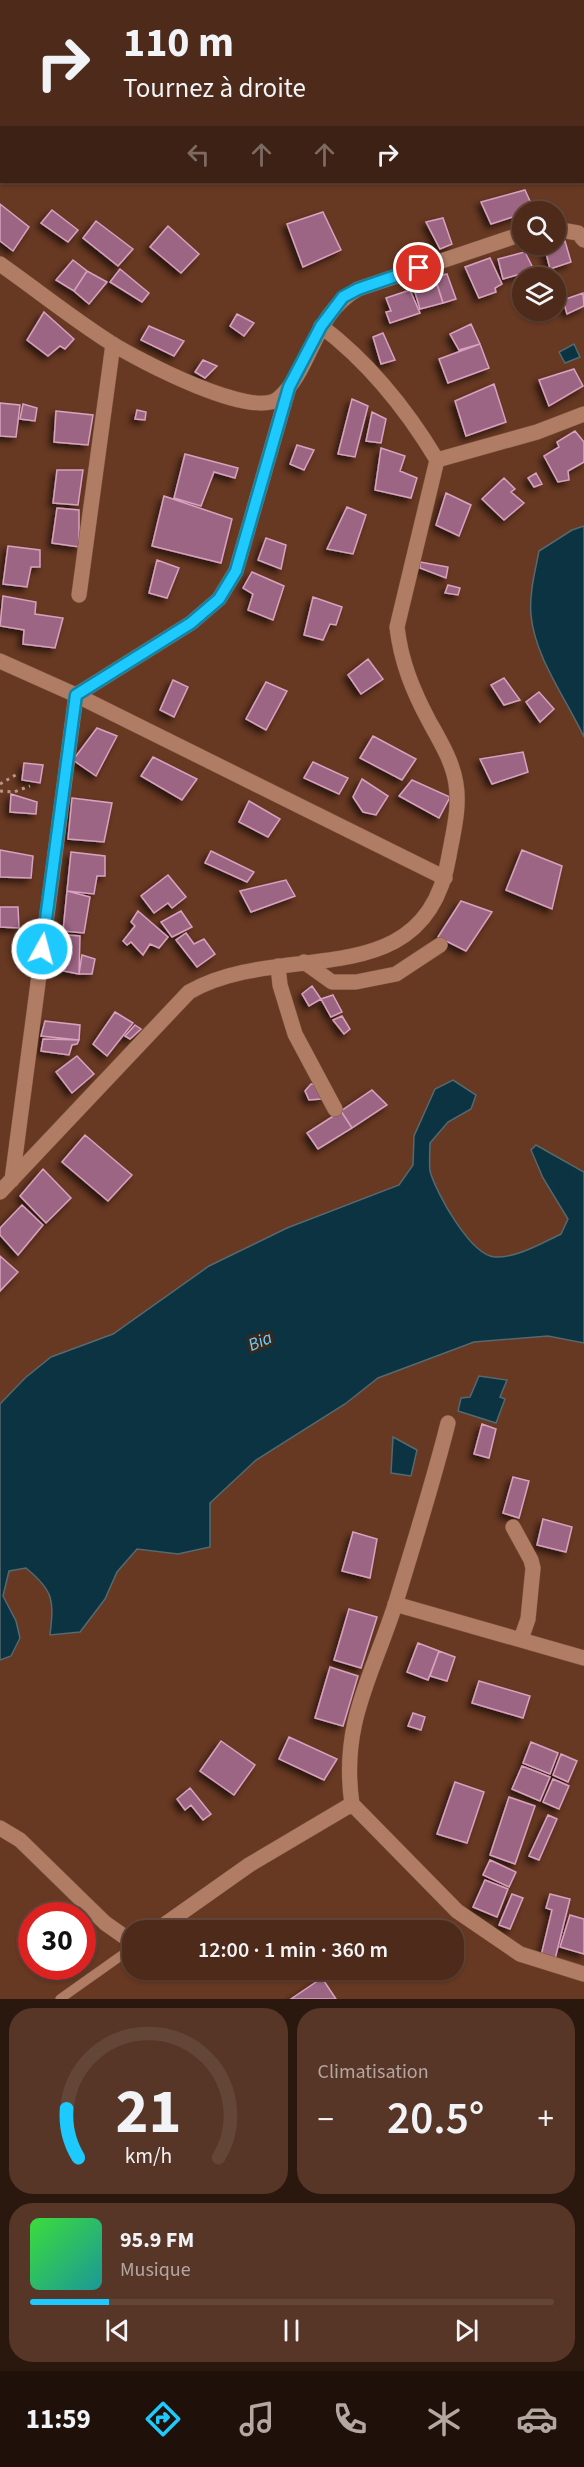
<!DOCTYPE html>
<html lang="fr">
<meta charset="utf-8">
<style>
body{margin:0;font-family:"Source Sans 3",sans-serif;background:#573627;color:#f1f3f6;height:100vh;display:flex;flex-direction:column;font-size:22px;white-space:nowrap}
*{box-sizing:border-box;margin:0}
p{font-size:20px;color:#b3a7a2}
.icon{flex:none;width:33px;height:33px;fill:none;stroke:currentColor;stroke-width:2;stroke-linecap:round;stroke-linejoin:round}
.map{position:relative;height:1999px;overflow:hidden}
.details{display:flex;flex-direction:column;gap:9px;padding:9px;background:#2a170e;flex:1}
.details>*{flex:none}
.guide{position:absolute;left:0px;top:0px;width:585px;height:183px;box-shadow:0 2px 4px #0004,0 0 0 2px #644639;background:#4d2a1a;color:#f1f3f6;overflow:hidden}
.fabs{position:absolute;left:512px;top:201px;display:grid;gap:12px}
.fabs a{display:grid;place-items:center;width:54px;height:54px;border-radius:50%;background:#4d2a1a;box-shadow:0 2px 4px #0004,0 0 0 2px #644639;font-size:30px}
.speed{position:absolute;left:18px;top:1902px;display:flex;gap:12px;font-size:30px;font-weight:700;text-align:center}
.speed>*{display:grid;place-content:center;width:78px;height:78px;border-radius:50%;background:#4d2a1a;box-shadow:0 2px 4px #0004,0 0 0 2px #644639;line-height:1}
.speed .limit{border:9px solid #d22;background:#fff;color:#111}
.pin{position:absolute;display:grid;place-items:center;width:51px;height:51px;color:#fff;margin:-26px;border:3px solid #fff;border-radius:50%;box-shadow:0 2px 6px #0007}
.me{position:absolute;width:66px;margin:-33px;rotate:7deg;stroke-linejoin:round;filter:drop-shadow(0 0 4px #0008)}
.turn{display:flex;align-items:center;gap:21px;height:126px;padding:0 24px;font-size:27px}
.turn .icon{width:78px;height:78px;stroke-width:2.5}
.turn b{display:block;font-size:42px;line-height:51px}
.lanes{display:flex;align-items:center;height:57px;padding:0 24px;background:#0003;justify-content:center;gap:30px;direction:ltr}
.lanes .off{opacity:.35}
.big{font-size:45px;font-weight:600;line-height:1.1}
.details .card{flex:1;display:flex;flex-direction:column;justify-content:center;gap:9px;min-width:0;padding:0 21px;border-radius:24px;background:#573627}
.details .dial{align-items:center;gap:0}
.dial svg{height:156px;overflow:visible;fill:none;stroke:#644639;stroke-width:7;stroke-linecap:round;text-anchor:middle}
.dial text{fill:#f1f3f6;stroke:none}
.song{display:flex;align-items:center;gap:18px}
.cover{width:72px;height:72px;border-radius:9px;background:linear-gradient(135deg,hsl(120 70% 55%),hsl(180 70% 35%))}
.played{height:6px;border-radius:3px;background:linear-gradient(90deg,#1dc9fd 15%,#644639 15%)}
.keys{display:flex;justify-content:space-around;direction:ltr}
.heat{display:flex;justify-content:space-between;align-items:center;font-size:33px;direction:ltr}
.details .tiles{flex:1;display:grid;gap:9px;grid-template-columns:1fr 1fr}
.card:last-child{grid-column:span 2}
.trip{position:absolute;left:122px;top:1920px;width:342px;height:60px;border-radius:24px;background:#4d2a1a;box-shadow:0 2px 4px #0004,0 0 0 2px #644639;font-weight:600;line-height:60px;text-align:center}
.menu{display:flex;height:96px;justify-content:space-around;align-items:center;background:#1f110a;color:#b3a7a2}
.menu .icon{width:42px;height:42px}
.menu .on{color:#1dc9fd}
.menu b{font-size:27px;color:#f1f3f6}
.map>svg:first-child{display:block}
.green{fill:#5c5a36}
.water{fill:#0c3341;stroke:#55696f;stroke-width:1.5}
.building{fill:#9d6584;stroke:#d8a2bf;stroke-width:1.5;filter:url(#shadow)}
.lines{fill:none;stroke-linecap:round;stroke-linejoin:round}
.lane-casing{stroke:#7c5642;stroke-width:10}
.street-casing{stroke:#7c5642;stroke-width:16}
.path{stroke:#b99787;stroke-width:3;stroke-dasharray:3 4.5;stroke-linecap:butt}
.lane{stroke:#b17c64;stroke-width:9}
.street{stroke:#b17c64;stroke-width:15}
.route-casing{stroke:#1383a4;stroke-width:15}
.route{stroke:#1dc9fd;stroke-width:10}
.labels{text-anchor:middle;stroke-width:6;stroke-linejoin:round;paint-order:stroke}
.water-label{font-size:18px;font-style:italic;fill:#6ad3fb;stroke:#3d271d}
</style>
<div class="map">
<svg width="584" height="1999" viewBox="0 0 584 1999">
<defs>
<filter id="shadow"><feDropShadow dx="-4" dy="4" stdDeviation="3" flood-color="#0009"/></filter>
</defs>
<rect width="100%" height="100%" fill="#673822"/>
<path class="green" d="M18,0H323V1L18,2Z"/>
<path class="water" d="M574,344L580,357L565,363L559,352Z
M584,526V737C566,698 535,658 531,615C529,594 535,572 539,551L572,530Z
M453,1080L476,1095L471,1109L448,1122L430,1143C430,1151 429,1162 430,1171C436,1193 471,1256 495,1257C517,1258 542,1243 561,1234L568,1219L543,1178L531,1150L536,1145L584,1172V1343L548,1336L474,1342L378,1378L345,1404L256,1460L210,1503V1547L178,1554L137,1549L117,1572L105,1599L80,1632L50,1635C54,1600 54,1591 26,1568L9,1571L3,1596L16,1621L20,1638L11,1656L0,1660V1404L25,1378L51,1357L113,1334L209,1266L287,1228L399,1185L413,1165L414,1136L435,1089Z
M479,1376L507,1380L500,1397L505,1399L496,1423L458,1411L461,1398L470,1397Z
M393,1437L417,1450L411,1476L391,1473Z"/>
<path class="building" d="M525,190L534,210L522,212V214L491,224L481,202Z
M0,204L29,227L13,251L0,241Z
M52,210L78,230L68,242L41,223Z
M323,212L341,250L303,267L287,224Z
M443,218L452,244L440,249L426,222Z
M96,221L133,249L118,266L83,238Z
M168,226L199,254L181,273L150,247Z
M565,241L571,262L550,269L545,249Z
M525,252L534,270L503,279L498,259Z
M490,258L502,284L495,288L496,292L479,298L465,267Z
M73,260L87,271L74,291L56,280Z
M120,269L149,293L142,302L110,282Z
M87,271L107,282L89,304L74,291Z
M447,274L456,299L443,303L435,277Z
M436,282L443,303L420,309L414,289Z
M410,290L420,313L390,323L386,312L391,311L386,298Z
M583,293L584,306L567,314L563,300Z
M44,312L74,339L65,349L60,346L48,356L27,340Z
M237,314L254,323L244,336L230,326Z
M471,324L480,344L459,350L450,334Z
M149,326L184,341L174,356L141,340Z
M383,333L395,360L381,364L373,337Z
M480,344L489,368L448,383L439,359Z
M203,360L217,366L205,378L195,372Z
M574,369L583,386L549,406L539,380Z
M494,384L506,422L466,436L455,401Z
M352,399L368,406L355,457L338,454Z
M0,403L20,405L16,437L0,436Z
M23,404L37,408L35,421L20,419Z
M137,410L146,412L145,420L135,419Z
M56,411L93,415L88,445L54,442Z
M372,412L386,419L381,443L366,441Z
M575,431L584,442V462L568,471L569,480L558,482L544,456L559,447L557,442Z
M297,445L314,450L304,470L290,464Z
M381,448L405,456L400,471L417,478L411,498L375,490Z
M185,454L238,468L235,478L214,472L201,506L174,498Z
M57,470H83L78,505L53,503Z
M536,473L542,484L534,487L528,478Z
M504,478L515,489L511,492L524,503L504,520L482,499Z
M446,493L471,505L459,536L436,525Z
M164,496L232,519L221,563L152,546Z
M347,507L366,515L353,554L327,549Z
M57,508L79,510V547L52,543Z
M266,538L286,545L281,569L258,560Z
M8,546L40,550V567H31L27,587L3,584Z
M157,560L179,568L167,598L149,593Z
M420,562L448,567L446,578L420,568Z
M252,572L284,586L273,620L248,610L253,594L243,588Z
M448,585L460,588L458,595L445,593Z
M3,596L36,602L35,614L63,618L55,648L23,644L24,630L0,626Z
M313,597L342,607L336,625L330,624L323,640L304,635Z
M368,659L383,679L361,694L348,675Z
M504,678L520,700L504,705L491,685Z
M173,680L188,687L174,717L160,710Z
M266,682L287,691L266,730L246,719Z
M539,692L554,709L540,722L526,702Z
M97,728L117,736L96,776L73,760Z
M373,736L416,759L402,780L360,758Z
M523,752L528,772L492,784L480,759Z
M153,757L197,779L182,800L141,776Z
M313,762L348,778L339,794L304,778Z
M24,763L43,765L40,783L22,780Z
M362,779L388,796L376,815L363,812L353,797Z
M412,780L450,797L439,818L399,796Z
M11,794L37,802L36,814L10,812Z
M72,798L112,803L104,842L68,839Z
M249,801L280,819L268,837L239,822Z
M0,850L33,856L31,878L0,877Z
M522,850L562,866L552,909L506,890Z
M211,851L254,872L247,882L205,863Z
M71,852L105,856V876H97L94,894L67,891Z
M168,875L186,897L172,908L168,903L154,913L141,896Z
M286,880L295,896L251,912L240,891Z
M67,891L90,897L84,933L63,931Z
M461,901L492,912L466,951L438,937Z
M0,907H18L19,928L0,927Z
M138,911L168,937L159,948L150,944L143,955L131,942L127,945L123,941L135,926L131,922Z
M181,911L192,927L172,937L161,922Z
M186,933L194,944L204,939L215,954L197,967L176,940Z
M55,934L80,936L79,974L53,969Z
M82,955L95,959L92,974H79Z
M312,986L321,999L309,1006L302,994Z
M333,995L342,1012L331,1017L321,999Z
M115,1012L133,1023L107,1056L93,1044Z
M342,1016L350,1029L344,1034L333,1020Z
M45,1021L80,1025L79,1040L41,1036Z
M135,1025L141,1029L130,1039L125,1036Z
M43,1039L79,1040L77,1044L72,1045L69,1055L41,1051Z
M77,1056L94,1074L72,1093L56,1072Z
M311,1084L317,1085L325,1093L321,1099L309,1100L305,1091Z
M372,1090L387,1105L352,1128L341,1111Z
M341,1111L352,1128L318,1149L307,1133Z
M85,1135L132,1175L108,1201L62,1162Z
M43,1169L71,1198L46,1223L20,1196Z
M22,1205L43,1225L18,1255L0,1235V1228Z
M0,1256L18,1272L0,1291Z
M482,1424L496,1429L489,1458L474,1454Z
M513,1477L529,1481L519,1518L503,1513Z
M543,1519L572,1527L566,1552L537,1545Z
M353,1532L377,1539L370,1578L342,1571Z
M349,1609L377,1617L361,1668L334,1660Z
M418,1643L439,1651L428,1680L407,1672Z
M439,1651L455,1657L447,1681L430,1676Z
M330,1667L358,1676L343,1726L315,1718Z
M479,1681L530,1696L523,1718L472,1703Z
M413,1713L425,1717L421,1730L408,1726Z
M289,1737L337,1759L324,1780L279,1759Z
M221,1741L255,1765L234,1795L200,1771Z
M531,1742L558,1753L550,1774L523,1763Z
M561,1754L577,1761L568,1782L553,1775Z
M522,1766L550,1777L540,1801L512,1789Z
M553,1779L569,1786L559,1809L543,1802Z
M455,1782L484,1792L467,1843L437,1834Z
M190,1788L211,1814L203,1820L191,1805L185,1810L177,1799Z
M509,1797L535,1806L515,1864L490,1855Z
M548,1815L557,1819L539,1860L529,1856Z
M490,1860L516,1872L509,1887L483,1875Z
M485,1880L508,1889L497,1917L473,1907Z
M512,1894L523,1898L510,1929L499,1925Z
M550,1894L570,1899L555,1959L541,1956L552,1910L546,1908Z
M570,1915L584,1919V1954L560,1947Z
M322,1978L336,1999H291Z"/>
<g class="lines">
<defs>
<path id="lane" d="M60,1999L132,1948"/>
<path id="street" d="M555,229L578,233L584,240
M0,264C37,290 73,319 111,343C138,360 254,421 279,398C313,367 313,314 358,289L522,234
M321,326C367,361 407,410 437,460
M79,595L113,344
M0,661L76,695L445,878
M304,962L332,982H356L396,974L440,945
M278,966L280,985L295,1034L335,1109
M12,1180L76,695L191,623L219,599L236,571L289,387
M0,1192L189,992C283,938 425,999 449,856C453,833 460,808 456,784C453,762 440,741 429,721C413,691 401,662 397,627L437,460L537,432L584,414
M448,1423C433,1483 414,1543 396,1602C373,1675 340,1723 352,1804L457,1911L520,1954L584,1974
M513,1527L531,1560L533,1568L528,1619L521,1639
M395,1604L584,1658
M0,1828L20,1840L105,1923L132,1942
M157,1930L249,1865L352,1804"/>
</defs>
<use href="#lane" class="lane-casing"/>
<use href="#street" class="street-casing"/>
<path class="path" d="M0,784L19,773
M0,791L14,792L30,786"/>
<use href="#lane" class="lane"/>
<use href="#street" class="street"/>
</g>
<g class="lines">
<defs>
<path id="route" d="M42,949L76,695L191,623L219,599L236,571L289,387L321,326L343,297L358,289L419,268"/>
</defs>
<use href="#route" class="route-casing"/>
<use href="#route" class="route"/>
</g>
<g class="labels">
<g class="water-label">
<text transform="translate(260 1341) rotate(-23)" y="6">Bia</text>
</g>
</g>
</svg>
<div class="fabs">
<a><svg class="icon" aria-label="search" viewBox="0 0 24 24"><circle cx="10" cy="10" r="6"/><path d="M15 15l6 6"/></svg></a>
<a><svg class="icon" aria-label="layers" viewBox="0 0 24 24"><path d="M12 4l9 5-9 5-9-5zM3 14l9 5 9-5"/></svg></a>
</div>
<div class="speed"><div class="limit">30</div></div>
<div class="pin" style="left:419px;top:268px;background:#d93025"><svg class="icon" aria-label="arrive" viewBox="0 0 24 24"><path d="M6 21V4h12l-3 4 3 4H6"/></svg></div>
<svg class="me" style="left:42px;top:949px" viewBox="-20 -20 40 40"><circle r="17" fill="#1dc9fd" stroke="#fff" stroke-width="3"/><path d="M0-11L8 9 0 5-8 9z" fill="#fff"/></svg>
<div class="trip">12:00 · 1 min · 360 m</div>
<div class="guide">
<div class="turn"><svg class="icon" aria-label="right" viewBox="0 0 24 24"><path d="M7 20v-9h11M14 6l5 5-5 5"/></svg><div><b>110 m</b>Tournez à droite</div></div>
<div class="lanes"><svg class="icon off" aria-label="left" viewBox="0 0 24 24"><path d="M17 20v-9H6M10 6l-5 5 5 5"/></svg><svg class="icon off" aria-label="ahead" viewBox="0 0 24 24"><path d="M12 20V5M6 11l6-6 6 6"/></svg><svg class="icon off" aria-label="ahead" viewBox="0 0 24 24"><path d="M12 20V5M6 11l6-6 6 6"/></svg><svg class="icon" aria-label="right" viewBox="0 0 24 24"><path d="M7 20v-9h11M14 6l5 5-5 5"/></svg></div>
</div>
</div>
<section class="details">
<div class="tiles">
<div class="card dial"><svg viewBox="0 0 100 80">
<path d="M14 69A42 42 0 1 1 86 69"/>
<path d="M14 69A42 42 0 0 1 8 44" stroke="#1dc9fd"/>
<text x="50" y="56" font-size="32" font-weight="700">21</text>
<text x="50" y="72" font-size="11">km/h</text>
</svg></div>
<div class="card"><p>Climatisation</p>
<div class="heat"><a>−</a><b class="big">20.5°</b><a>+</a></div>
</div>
<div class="card">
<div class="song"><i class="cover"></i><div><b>95.9 FM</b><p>Musique</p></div></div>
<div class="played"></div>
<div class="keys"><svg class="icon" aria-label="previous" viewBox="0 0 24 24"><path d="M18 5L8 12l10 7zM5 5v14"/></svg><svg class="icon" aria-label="pause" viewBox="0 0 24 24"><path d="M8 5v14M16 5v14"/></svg><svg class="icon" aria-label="next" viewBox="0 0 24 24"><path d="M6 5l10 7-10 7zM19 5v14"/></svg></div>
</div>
</div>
</section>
<nav class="menu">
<b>11:59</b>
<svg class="icon on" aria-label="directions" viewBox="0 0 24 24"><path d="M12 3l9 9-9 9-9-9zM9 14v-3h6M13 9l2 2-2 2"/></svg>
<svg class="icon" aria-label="music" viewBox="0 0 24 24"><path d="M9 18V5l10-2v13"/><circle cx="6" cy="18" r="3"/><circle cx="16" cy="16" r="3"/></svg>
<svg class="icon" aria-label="phone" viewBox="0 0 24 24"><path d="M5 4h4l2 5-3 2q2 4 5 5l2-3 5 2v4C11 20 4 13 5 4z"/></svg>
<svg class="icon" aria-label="climate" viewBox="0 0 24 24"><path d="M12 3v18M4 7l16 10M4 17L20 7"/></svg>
<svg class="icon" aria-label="car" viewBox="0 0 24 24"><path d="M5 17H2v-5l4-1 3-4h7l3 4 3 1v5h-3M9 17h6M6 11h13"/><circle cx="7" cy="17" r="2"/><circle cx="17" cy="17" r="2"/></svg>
</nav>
